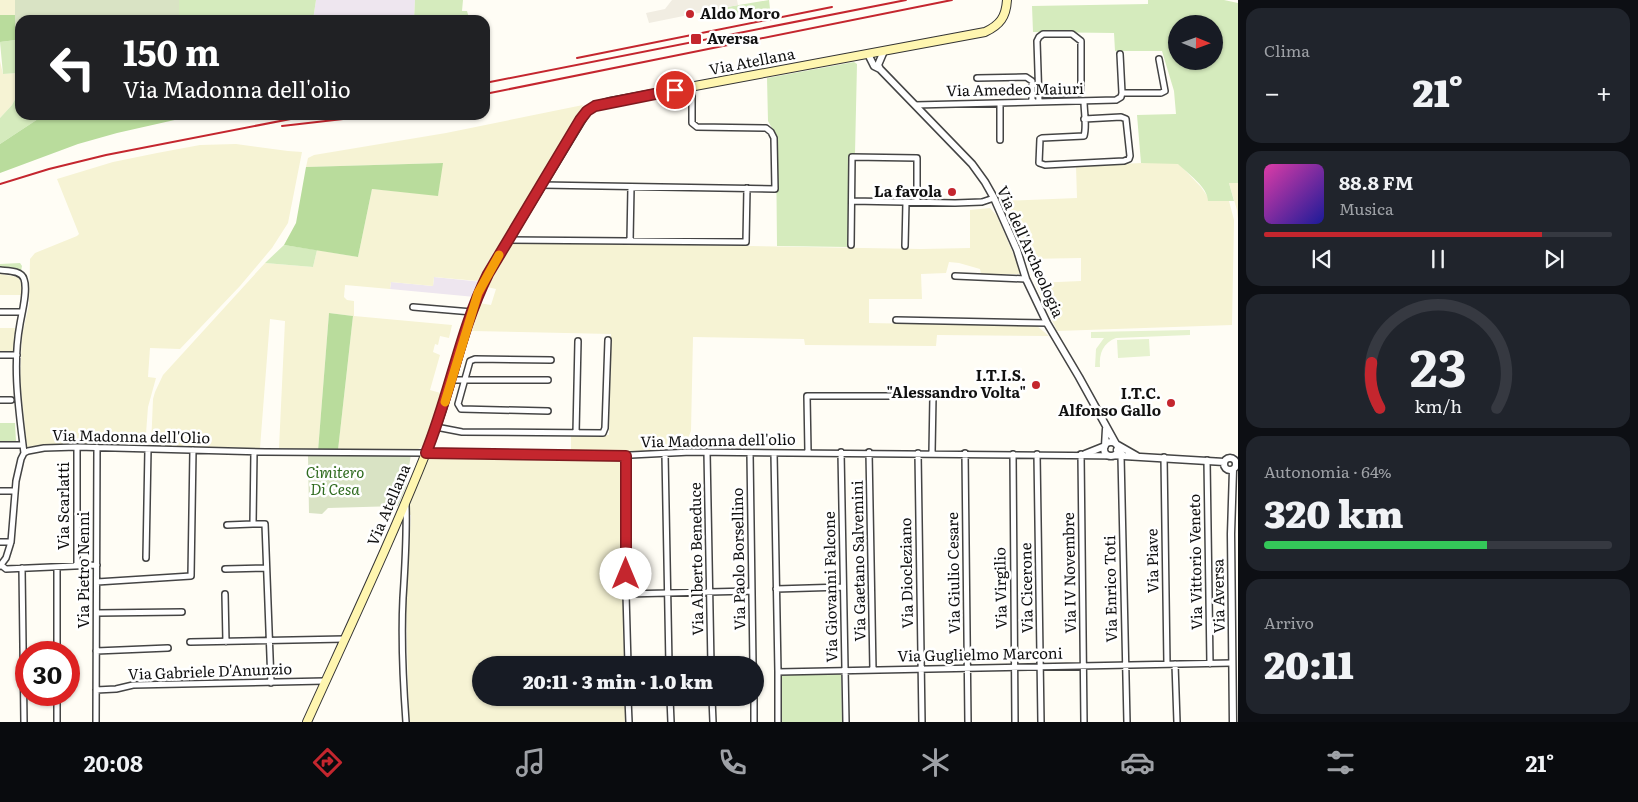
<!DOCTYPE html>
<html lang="it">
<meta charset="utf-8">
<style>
body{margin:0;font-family:Literata,serif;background:#20242c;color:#f1f3f6;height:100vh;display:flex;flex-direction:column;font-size:19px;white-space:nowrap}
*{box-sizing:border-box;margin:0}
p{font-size:16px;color:#9ea1a6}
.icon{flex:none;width:28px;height:28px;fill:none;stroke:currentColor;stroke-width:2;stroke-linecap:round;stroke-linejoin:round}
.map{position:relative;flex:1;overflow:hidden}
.panel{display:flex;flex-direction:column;gap:8px;padding:8px;background:#0d0f14;width:400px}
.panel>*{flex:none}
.banner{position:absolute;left:15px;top:15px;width:475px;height:105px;border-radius:15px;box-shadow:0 1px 4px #0004;background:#202124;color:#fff;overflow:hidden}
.needle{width:32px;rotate:91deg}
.controls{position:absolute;left:1168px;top:15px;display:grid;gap:10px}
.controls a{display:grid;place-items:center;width:55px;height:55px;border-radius:50%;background:#171b24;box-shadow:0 1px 4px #0004;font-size:25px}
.speed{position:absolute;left:15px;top:641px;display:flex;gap:10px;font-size:25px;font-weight:700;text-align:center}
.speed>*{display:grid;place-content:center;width:65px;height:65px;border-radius:50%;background:#171b24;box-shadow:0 1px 4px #0004;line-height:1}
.speed .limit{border:8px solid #d22;background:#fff;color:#111}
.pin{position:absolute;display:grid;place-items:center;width:42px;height:42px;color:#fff;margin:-21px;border:2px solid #fff;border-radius:50%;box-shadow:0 1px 5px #0007}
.me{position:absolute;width:55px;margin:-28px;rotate:0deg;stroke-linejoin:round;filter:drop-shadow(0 0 4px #0008)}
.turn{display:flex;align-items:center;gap:18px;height:105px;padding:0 25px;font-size:22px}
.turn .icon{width:65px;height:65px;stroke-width:2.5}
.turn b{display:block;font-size:35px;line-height:42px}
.big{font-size:38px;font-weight:800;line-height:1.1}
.panel .widget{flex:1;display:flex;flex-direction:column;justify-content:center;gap:8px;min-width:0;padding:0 18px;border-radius:15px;background:#20242c}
.panel .dial{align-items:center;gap:0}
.dial svg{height:130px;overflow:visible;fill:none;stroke:#363941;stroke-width:7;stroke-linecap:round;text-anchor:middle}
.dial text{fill:#f1f3f6;stroke:none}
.song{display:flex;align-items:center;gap:15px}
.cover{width:60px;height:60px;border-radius:8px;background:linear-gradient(135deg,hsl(320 70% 55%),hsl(240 70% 35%))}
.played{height:5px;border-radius:2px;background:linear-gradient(90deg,#c4262e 80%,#363941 80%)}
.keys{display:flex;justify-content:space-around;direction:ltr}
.heat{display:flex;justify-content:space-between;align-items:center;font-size:28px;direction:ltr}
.charge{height:8px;border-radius:4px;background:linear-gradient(90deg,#34c759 64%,#363941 0)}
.trip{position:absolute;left:472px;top:656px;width:292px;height:50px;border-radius:25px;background:#171b24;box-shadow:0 1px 4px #0004;font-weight:800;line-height:50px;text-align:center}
.dock{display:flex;height:80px;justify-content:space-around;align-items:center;background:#090b0e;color:#9ea1a6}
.dock .icon{width:35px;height:35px}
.dock .selected{color:#c4262e}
.dock b{font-size:22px;color:#f1f3f6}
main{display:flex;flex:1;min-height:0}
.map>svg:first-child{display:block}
.industrial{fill:#eee6ef}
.farmland{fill:#f6f3d4}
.green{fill:#d5ebbd;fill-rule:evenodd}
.forest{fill:#b9dc9c}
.cemetery{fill:#d9e3c4}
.pitch{fill:#e6f2cf}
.plaza{fill:#f1ede2}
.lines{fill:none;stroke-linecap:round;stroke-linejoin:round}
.minor-casing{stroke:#444;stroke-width:8}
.tertiary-casing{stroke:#444;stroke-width:9}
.secondary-casing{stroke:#333;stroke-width:10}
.minor{stroke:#fff;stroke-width:5}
.tertiary{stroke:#fff;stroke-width:6}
.secondary{stroke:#fff6b0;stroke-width:8}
.rail{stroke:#c4262e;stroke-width:2}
.route-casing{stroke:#7f191e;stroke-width:12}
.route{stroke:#c4262e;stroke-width:9}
.slow{stroke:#f59e0b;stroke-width:9}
.poi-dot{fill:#c4262e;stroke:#fff;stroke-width:2}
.labels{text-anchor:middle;stroke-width:5;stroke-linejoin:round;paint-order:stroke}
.poi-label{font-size:15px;font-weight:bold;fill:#111;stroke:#fff;text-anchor:end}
.street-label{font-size:15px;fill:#111;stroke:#fff}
.park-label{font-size:15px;font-style:italic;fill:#2f6b1f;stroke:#fff}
</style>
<main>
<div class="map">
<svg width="1238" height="722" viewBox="0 0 1238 722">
<rect width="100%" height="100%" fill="#fffdf5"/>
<path class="industrial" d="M316,0H415L414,20H313Z
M434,277L482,282L475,297L390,289L391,282L433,286Z"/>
<path class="farmland" d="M0,0H15V15H0Z
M0,61L3,74L18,73L20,90L12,105L0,118Z
M583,105L478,281L434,277L433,286L391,282L390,289L345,285L344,297L347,300L354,301V316L452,325L449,338L440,336L438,345L435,344L433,352L440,355L430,390L444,394L432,430L423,446L418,449L338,450L353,316L329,313L318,451L279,448L285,321L270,319L260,448L151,447L153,399L155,392L163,375L265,263L313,267L317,250L358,257L372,189L438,195L442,163L306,167L308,158L314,155L446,133Z
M236,144L288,151L302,152L288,223L272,248L240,286L180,349L150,348L148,377L156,378L148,407L145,447L68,445H40L27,447L20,380L22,335L29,305L30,259L35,253L77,236L79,234L57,179L113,162L157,153L200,145Z
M1141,163H1178L1201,187L1208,197V201H1229L1234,220L1232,325L1057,331L1035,283L1081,281V258L1026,259L1002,201L1077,198L1076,166Z
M1229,183H1238V219L1237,210Z
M990,208L997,216L1022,274H981L980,269L959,263L949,262L946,273L921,274L922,299H869V323L1037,326L1049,336L937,335L936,346L805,345L804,339L693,337L691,431L686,443L682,446L640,452L571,454V435H609L611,334L472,331L479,303L491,305L496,289L487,287L511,242L921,249L970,248V210Z
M0,274L17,277L20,280L22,287V295H0Z
M0,328H16L13,351L11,353H0Z
M430,455L501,457L622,458L625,665H481V698H625V722H409L406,599L411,515H406L415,489Z"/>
<path class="green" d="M179,0H316L313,20H179Z
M415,0H463L462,11H467L469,18L464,20H414Z
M769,0L770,9L717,19L715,9Z
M1148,0H1224L1238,3V183H1229L1234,201H1208C1208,187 1187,173 1178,164L1141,163L1137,115L1176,114L1174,91L1162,51H1115L1114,33L1033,32L1032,6L1148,4ZM1176,24H1214V61H1176Z
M16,40L18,73L3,74L0,42Z
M854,62L857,64L855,153L850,154L849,247L777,246L776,140L773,130L768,121L767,78Z
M20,90V115H44L0,144V118L12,105Z
M284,245L317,250L313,267L265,263Z
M20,263L22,266L21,271L15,268L0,267V264Z
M0,423H15L16,442H0Z
M841,674L842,722H782V675Z"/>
<path class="forest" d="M0,15H15L16,40L0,42Z
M44,115H179V119L117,133L78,144L0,173V144Z
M443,163L438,196L372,189L358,257L284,245L296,223L306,167Z
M329,313L353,316L338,450L318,451Z"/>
<path class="cemetery" d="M15,0H179V20H20V90L15,28Z
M411,454L406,487L398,506L328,508L322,514L309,513L308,455L329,456Z"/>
<path class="pitch" d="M1190,330V335L1116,338C1103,343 1099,353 1100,367H1095L1096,349L1104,338H1091V332Z
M1149,339L1150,356L1118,358L1117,340Z"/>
<path class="plaza" d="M672,0H737L738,5L649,23L646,13L665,9Z"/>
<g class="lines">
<defs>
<path id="minor" d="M977,78L1026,77L1032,81V102
M1122,93H1161L1165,91L1159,59
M1039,94H1078L1081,92V41L1072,34H1043L1039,37L1037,41L1039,102
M1084,101C1084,112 1087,126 1084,136L1042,138L1040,139L1039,163L1045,165L1124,161L1129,159L1130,156L1126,119L1121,117L1084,119
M1000,103V140
M915,105L1116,100L1121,97L1122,93L1120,54
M542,185L775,189L774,138L771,132L766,128L697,127L692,123V87
M852,201L955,203L982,202L994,198
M508,240L746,242L747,188
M630,241L631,187
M851,245L852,157L917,158V202
M905,246L906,202
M0,270C7,271 21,270 24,279C28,290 22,312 20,324C12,367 19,411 24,453
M955,276L1026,279
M413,307L472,312
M0,312H22
M896,320L1047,323
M0,355H17
M451,380H548
M0,400H11
M548,411L461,409L458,404L470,361L475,359L551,360
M436,427L462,432L603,433L605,428L608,340
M576,433L578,341
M0,445H23
M77,447V566
M254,452L253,524H265L271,683
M707,452L711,665
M808,452L807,396H933L932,453
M841,452L846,722
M869,452L873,670
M750,453L753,665
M774,453L778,672
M918,453L922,722
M965,453L968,722
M665,454L669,665
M1013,454L1015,722
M1037,454L1041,722
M1081,454L1084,722
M626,456V594L628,665
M1121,456L1127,722
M1164,457L1167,664
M1207,460L1210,664
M0,491H15
M227,525L253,524
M0,542H11
M146,558L148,449
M1,565L6,569L97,565
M0,566L6,558L11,542L16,481L21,459L24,453L28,451L44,448L77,447L265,452L426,453L611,456L691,452L1124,456
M57,567V652
M22,568L24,722
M225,569L266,568
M97,582L191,576L193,450
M776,589L843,587
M225,594L226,642
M626,594L751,591
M97,613L182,612
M190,642L345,639
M96,651L168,648
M1175,664L1177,722
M96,690L116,689L133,685L325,681
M57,695V722
M628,698L629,722
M670,698L671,722
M712,698L713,722
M754,698V722
M96,722L97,447
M406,722C403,681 401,639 403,598C405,567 407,537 406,505
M778,722V672L1232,663"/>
<path id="tertiary" d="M868,54L874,66L880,69L972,164L985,182L994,198L1017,250L1026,279L1047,323L1079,377L1116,444L1137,456
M880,69L878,65L884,51
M1104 449a7 7 0 1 1 14 0a7 7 0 1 1-14 0Z
M1117,450L1124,456L1224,462
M1085,454L1105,446L1106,429
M1224 464a6 6 0 1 1 12 0a6 6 0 1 1-12 0Z
M1233,470L1231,534L1233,722"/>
<path id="secondary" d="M307,722C350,627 395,532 433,435C454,382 463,325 488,274L587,111L595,106L609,102L985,32C1000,25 1006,17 1007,0"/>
</defs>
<use href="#minor" class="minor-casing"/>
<use href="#tertiary" class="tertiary-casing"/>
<use href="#secondary" class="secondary-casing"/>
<use href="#minor" class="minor"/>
<use href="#tertiary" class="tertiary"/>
<use href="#secondary" class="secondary"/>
<path class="rail" d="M577,58L832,7
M485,83L906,0
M485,94L952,0
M282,126L378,115
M0,184L49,169L106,155L311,115"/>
</g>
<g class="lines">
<defs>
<path id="route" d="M626,574V456L426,453C450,394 460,330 488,274L580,120L587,111L595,106L675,90"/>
</defs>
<use href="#route" class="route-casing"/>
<use href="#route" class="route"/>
<path class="slow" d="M445,402L478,293L499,255"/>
</g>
<g class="poi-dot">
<circle cx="690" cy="14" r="5"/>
<rect x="690" y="33" width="12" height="12" rx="2.5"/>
<circle cx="952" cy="192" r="5"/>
<circle cx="1036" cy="385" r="5"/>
<circle cx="1171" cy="403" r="5"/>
</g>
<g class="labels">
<g class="poi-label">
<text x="700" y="19" text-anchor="start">Aldo Moro</text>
<text x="707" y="44" text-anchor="start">Aversa</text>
<text x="942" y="197">La favola</text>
<text x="1026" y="381">I.T.I.S.<tspan x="1026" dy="17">"Alessandro Volta"</tspan></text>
<text x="1161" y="399">I.T.C.<tspan x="1161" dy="17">Alfonso Gallo</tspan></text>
</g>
<g class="street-label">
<text transform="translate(752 62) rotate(-11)" y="5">Via Atellana</text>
<text transform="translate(1015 90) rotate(-1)" y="5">Via Amedeo Maiuri</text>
<text transform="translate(1030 252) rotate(66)" y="5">Via dell'Archeologia</text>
<text transform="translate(131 437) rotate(1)" y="5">Via Madonna dell'Olio</text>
<text transform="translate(718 441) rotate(-1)" y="5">Via Madonna dell'olio</text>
<text transform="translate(389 505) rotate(-67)" y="5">Via Atellana</text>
<text transform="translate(64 506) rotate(-90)" y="5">Via Scarlatti</text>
<text transform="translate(697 559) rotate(-91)" y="5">Via Alberto Beneduce</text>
<text transform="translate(739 559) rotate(-91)" y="5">Via Paolo Borsellino</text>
<text transform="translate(859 561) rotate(-91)" y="5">Via Gaetano Salvemini</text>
<text transform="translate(1153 561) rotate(-91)" y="5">Via Piave</text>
<text transform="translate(1196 562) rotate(-91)" y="5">Via Vittorio Veneto</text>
<text transform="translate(84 570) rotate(-90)" y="5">Via Pietro Nenni</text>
<text transform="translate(907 573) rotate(-91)" y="5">Via Diocleziano</text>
<text transform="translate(954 573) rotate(-91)" y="5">Via Giulio Cesare</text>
<text transform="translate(1070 573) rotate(-91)" y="5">Via IV Novembre</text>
<text transform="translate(831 587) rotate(-91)" y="5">Via Giovanni Falcone</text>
<text transform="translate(1001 588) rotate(-91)" y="5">Via Virgilio</text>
<text transform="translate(1027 588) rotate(-91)" y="5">Via Cicerone</text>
<text transform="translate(1111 589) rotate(-91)" y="5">Via Enrico Toti</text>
<text transform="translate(1219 596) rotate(-91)" y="5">Via Aversa</text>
<text transform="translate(980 655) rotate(-1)" y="5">Via Guglielmo Marconi</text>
<text transform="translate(210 672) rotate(-2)" y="5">Via Gabriele D'Anunzio</text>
</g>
<g class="park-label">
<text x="335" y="478">Cimitero<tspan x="335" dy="17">Di Cesa</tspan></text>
</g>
</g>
</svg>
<div class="controls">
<a><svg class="needle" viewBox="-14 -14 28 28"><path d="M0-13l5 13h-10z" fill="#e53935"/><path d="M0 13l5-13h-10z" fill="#9ea1a6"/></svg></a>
</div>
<div class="speed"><div class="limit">30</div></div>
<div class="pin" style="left:675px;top:90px;background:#d93025"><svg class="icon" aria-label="arrive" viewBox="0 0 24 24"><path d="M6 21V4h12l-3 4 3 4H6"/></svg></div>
<svg class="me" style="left:626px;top:574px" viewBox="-20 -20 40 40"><circle r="19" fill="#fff"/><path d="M0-13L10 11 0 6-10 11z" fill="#c4262e"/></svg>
<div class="trip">20:11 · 3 min · 1.0 km</div>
<div class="banner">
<div class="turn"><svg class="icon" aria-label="left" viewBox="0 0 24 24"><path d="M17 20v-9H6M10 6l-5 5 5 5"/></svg><div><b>150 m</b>Via Madonna dell'olio</div></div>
</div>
</div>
<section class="panel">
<div class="widget"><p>Clima</p>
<div class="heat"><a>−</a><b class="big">21°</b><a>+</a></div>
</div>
<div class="widget">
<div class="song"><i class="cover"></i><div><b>88.8 FM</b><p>Musica</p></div></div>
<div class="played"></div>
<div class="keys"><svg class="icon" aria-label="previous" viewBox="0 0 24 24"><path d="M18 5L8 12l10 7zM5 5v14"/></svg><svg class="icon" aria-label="pause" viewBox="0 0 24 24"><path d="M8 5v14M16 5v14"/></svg><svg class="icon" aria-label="next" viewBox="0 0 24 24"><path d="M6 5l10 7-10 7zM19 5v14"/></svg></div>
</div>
<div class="widget dial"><svg viewBox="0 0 100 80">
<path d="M14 69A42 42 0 1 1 86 69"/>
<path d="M14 69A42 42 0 0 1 9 41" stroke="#c4262e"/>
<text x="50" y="56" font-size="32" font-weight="700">23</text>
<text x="50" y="72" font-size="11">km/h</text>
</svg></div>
<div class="widget"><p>Autonomia · 64%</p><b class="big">320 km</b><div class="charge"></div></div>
<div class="widget"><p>Arrivo</p><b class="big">20:11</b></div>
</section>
</main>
<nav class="dock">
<b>20:08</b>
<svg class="icon selected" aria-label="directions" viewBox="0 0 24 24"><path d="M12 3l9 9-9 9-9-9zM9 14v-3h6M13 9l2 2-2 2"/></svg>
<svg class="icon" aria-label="music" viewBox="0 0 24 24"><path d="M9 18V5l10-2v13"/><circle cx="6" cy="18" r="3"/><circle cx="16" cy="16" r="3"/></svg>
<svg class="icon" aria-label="phone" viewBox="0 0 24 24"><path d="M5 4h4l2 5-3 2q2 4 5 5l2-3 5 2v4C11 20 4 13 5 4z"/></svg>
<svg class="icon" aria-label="climate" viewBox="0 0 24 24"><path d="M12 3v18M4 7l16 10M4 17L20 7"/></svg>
<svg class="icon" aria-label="car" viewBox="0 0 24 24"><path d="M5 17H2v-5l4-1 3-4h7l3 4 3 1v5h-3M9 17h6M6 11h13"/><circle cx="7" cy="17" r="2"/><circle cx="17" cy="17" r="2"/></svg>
<svg class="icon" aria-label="filters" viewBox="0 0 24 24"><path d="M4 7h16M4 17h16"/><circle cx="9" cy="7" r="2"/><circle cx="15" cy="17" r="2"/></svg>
<b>21°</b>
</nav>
